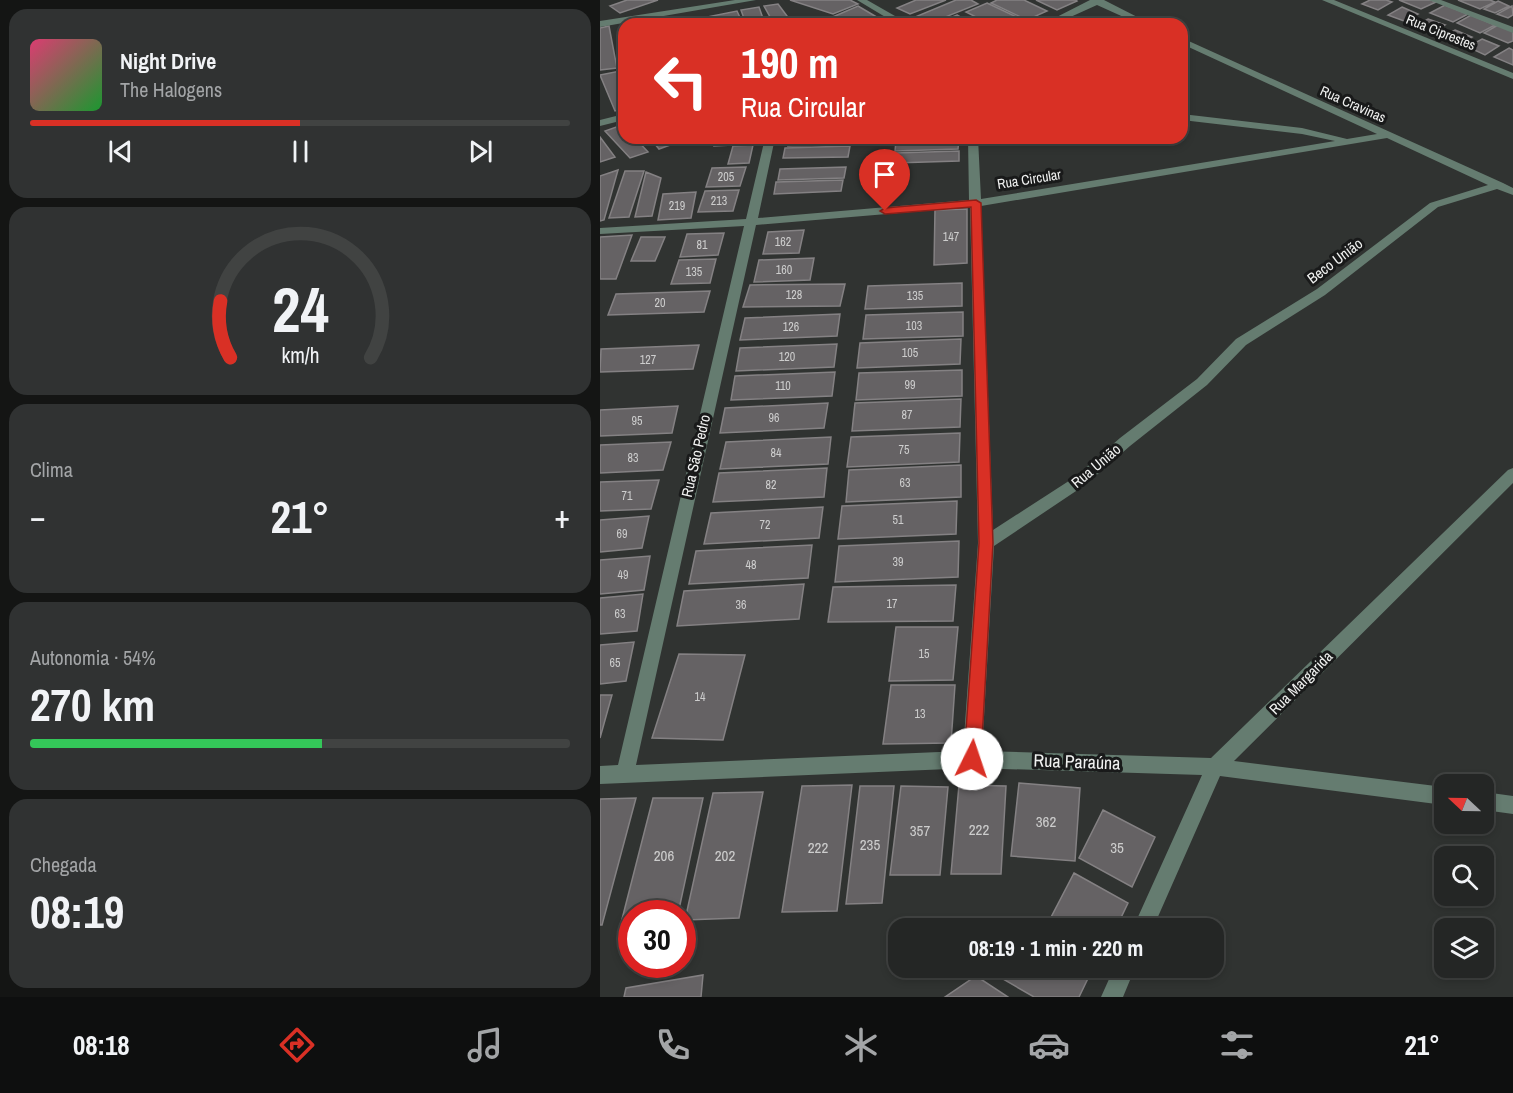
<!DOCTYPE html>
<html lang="pt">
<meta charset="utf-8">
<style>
body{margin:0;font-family:"Archivo Narrow",sans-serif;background:#303232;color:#f1f3f6;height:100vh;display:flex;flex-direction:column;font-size:22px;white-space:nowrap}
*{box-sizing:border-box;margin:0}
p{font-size:20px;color:#a3a5a7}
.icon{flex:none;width:33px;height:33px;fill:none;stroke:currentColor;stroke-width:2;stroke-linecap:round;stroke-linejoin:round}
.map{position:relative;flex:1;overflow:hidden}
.panel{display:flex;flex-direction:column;gap:9px;padding:9px;background:#141514;width:600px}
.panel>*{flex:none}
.hud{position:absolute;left:18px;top:18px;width:570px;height:126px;border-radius:18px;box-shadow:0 3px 9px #0003,0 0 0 2px #414342;background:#d93025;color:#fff;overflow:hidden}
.needle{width:39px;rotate:292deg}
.controls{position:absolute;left:834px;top:774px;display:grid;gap:12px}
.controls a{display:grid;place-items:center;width:60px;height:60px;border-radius:12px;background:#242625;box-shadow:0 3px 9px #0003,0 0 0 2px #414342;font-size:30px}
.speed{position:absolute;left:18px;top:900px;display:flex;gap:12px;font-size:30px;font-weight:700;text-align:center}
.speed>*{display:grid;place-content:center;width:78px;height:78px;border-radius:50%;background:#242625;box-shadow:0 3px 9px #0003,0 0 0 2px #414342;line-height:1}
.speed .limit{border:9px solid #d22;background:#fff;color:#111}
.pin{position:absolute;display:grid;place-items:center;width:51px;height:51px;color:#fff;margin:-62px -26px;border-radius:50% 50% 50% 0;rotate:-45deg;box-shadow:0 0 6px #0007}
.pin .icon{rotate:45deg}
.me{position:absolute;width:66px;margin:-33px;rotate:4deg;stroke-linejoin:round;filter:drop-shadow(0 0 4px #0008)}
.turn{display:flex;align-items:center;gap:21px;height:126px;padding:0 24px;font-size:27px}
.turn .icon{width:78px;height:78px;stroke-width:2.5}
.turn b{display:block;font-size:42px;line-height:51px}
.big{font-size:45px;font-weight:700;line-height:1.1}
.panel .tile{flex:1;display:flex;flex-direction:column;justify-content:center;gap:9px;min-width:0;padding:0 21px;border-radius:18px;background:#303232}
.panel .dial{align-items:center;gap:0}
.dial svg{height:156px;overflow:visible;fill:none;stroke:#414342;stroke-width:7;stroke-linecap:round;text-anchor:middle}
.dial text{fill:#f1f3f6;stroke:none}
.song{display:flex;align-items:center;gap:18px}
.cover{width:72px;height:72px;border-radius:9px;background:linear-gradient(135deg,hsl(340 70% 55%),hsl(130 70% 35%))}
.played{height:6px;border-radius:3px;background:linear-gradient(90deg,#d93025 50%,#414342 50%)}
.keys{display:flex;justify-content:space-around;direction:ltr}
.heat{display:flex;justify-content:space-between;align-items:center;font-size:33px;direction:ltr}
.charge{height:9px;border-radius:4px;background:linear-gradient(90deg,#34c759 54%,#414342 0)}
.trip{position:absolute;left:288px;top:918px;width:336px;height:60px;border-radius:18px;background:#242625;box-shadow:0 3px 9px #0003,0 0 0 2px #414342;font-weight:700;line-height:60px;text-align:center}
.tab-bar{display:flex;height:96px;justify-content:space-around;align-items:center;background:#0e0f0f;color:#a3a5a7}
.tab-bar .icon{width:42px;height:42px}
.tab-bar .active{color:#d93025}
.tab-bar b{font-size:27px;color:#f1f3f6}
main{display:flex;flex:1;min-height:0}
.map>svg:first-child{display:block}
.building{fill:#656264;stroke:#848183;stroke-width:1.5}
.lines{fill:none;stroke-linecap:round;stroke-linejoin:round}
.minor{fill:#657c70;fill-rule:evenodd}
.route{fill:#d93025;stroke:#8d1f18;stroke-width:1.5}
.labels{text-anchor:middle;stroke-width:6;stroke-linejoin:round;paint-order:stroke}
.number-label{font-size:12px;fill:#cdcdcd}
.far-street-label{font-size:14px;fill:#f0f1f0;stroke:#191a1a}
.street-label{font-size:15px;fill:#f0f1f0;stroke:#191a1a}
.near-number-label{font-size:15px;fill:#cdcdcd}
.near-street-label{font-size:18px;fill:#f0f1f0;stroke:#191a1a}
</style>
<main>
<section class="panel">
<div class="tile">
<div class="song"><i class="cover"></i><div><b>Night Drive</b><p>The Halogens</p></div></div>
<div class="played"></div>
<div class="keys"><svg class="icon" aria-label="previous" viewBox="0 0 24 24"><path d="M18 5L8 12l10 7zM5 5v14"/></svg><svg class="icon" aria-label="pause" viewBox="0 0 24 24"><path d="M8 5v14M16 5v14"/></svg><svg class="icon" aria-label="next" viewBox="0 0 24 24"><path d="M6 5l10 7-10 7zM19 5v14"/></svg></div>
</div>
<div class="tile dial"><svg viewBox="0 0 100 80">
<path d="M14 69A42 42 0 1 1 86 69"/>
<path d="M14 69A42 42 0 0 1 9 40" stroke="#d93025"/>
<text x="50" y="56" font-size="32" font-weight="700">24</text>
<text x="50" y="72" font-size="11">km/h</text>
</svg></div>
<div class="tile"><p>Clima</p>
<div class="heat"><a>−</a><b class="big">21°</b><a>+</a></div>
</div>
<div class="tile"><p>Autonomia · 54%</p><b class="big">270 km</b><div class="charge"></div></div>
<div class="tile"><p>Chegada</p><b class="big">08:19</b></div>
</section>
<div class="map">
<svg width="913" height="997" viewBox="0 0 913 997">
<rect width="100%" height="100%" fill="#303331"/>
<path class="building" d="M27,0H58L20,13L10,6Z
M190,0H250L258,4L233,14Z
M316,0H346L310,14L297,8Z
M356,0H371L378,4L328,24L315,17Z
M397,0H424L447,11L427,20L391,3Z
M436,0H476L477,1L457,10Z
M770,0H786L792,2L778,10L762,4Z
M799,0H831L836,2L821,9Z
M858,0H890L895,2L880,9Z
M898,1L909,6L895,13L884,9Z
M387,3L423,20L415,24H390L366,12Z
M178,4L193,24H174L164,6Z
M845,5L868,14L853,22L830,13Z
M258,6L280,19L269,24H260L235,16Z
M912,6L913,15L908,18L897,14Z
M159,7L165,24H146L141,10Z
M802,7L818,14L804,21L788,15Z
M137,11L143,24H110L107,17Z
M357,15L372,24H335Z
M871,15L895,25L880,33L857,23Z
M105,18L107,24H88L87,21Z
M828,19L845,25L831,33L814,27Z
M898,25L913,31V41L908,43L884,33Z
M9,26L17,68L0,70V28Z
M855,30L872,37L858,45L841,38Z
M882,39L899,46L885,55L868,47Z
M909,48L913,50V65L894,57Z
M20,71L24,79V109L15,111L0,75Z
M22,125L24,138H35L48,152L30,158L5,131Z
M0,137L15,157L0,162Z
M50,138H72L76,143L59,149Z
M115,138H153L152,144L114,146Z
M190,138H253L252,144L188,146Z
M295,138H358L295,141Z
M359,139L358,149L295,151L296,141Z
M153,145L149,163L128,164L133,146Z
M250,146L248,157L183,158L185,148Z
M359,151V161L294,163L295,153Z
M146,167L140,186L106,187L112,168Z
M246,167L244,178L178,180L180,169Z
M18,170L4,220L0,221V176Z
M25,171H44L29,217L9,218Z
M46,172L61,178L52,216L35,217Z
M243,180L241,191L174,194L176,182Z
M139,190L133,211L98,212L105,191Z
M96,192L91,218L58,220L63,194Z
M367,209V263L334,265L335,210Z
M204,230L199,253L163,254L168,232Z
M124,233L118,255L80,257L87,234Z
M32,235L16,279H0V237Z
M41,237H65L55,261H31Z
M214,258L210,280L154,282L159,260Z
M116,259L110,283L71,284L79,260Z
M362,283V306L265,309L268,286Z
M245,284L240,306L143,307L150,285Z
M110,291L104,312L8,315L16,294Z
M363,312V336L263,339L266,315Z
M240,314L237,336L140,340L145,318Z
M361,339L360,364L257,368L260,343Z
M237,344L234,367L136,371L140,348Z
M99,345L93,369L0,372L1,349Z
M362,370V396L256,400L259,373Z
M235,372L232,396L131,400L135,376Z
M361,399L360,427L252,431L255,403Z
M228,403L224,428L120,433L125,408Z
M78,406L72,433L0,436V410Z
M360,433L359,462L247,467L251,437Z
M231,437L228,464L120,469L126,442Z
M71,442L63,470L0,473V445Z
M361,465V497L246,502L249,470Z
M227,468L224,497L113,502L119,473Z
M59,480L51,509L0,511V482Z
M357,501L356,534L238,539L242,506Z
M223,507L219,538L104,544L111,513Z
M49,516L42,548L0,552V520Z
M359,541L358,577L235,582L239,546Z
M212,545L208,578L89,584L96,551Z
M50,556L44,590L0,594V560Z
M204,584L199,619L77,626L84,591Z
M356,585L353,621L228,622L233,587Z
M43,594L37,631L0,634V598Z
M296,627H358L353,680L289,681Z
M34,642L26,681L0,684V645Z
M79,654L145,655L123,740L52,738Z
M291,685H355L351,743L283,744Z
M0,695H12L0,738Z
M419,783L480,788L475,861L411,856Z
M252,785L237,911L182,912L202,786Z
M359,785L406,786L401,874H351Z
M260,786H294L282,903L246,904Z
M301,786L348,787L340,875H290Z
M163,792L139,918L85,920L113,793Z
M36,798L2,925H0V799Z
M53,798H103L78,914H32V926L20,927Z
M503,810L555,837L532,887L479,858Z
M474,873L528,903L516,928H454L447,925Z
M384,968H493L479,997H434Z
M103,975L101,997H24L26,988Z
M376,976L408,997H345Z"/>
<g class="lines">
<path class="minor" d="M135,0H156L0,27V21Z
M257,0H267L309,24H297Z
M490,0H504L551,24H539L497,5L455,24H443Z
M722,0H734L913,73V79Z
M829,0H841L913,27V33Z
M582,38L903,183L913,188V195L897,189L838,207L725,295L646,345L607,385L530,446L485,485L394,546L382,751L611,758L908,470L913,468V483L634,761L844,787V805L620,776L553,928H533L602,775L372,768L0,784V766L18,765L144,226L0,234V228L146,219L165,138H175L158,218L369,200L368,138H378L381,199L735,141L702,134L582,120V114L702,128L747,139L777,134L582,44ZM787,138L888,185L830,203L717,289L636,339L597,379L520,438L475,477L393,530L381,206ZM370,207L378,543L363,751L36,765L156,225Z
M24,114V120L0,126V120Z
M884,792L913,796V814L884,810Z
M514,968H535L523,997H501Z"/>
</g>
<path class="route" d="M376,200L381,203L393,543L381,759L378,764L372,766L367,764L364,759L379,543L371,207L285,214L280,211L285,208Z"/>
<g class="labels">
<g class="number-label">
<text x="126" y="181">205</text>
<text x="119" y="205">213</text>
<text x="77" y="210">219</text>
<text x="351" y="241">147</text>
<text x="183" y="246">162</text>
<text x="102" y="249">81</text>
<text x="184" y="274">160</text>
<text x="94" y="276">135</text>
<text x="194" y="299">128</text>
<text x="315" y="300">135</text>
<text x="60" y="307">20</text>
<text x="314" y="330">103</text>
<text x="191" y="331">126</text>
<text x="310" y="357">105</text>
<text x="187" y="361">120</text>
<text x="48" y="364">127</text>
<text x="310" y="389">99</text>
<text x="183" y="390">110</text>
<text x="307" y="419">87</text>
<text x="174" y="422">96</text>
<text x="37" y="425">95</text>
<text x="304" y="454">75</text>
<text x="176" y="457">84</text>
<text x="33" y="462">83</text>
<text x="305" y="487">63</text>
<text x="171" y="489">82</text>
<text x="27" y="500">71</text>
<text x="298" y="524">51</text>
<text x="165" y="529">72</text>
<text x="22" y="538">69</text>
<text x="298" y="566">39</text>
<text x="151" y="569">48</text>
<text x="23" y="579">49</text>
<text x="292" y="608">17</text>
<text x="141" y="609">36</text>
<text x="20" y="618">63</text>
<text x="324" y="658">15</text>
<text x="15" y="667">65</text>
<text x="100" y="701">14</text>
<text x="320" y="718">13</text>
</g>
<g class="far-street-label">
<text transform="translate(841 32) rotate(22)" y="5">Rua Ciprestes</text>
<text transform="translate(753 104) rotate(24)" y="5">Rua Cravinas</text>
<text transform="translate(429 179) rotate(-9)" y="5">Rua Circular</text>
</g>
<g class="street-label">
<text transform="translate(735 261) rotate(-37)" y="5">Beco União</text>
<text transform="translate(96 456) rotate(-77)" y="5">Rua São Pedro</text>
<text transform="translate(496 466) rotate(-40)" y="5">Rua União</text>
<text transform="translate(701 683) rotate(-45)" y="5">Rua Margarida</text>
</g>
<g class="near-number-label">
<text x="446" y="827">362</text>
<text x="379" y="835">222</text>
<text x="320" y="836">357</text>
<text x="270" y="850">235</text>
<text x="218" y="853">222</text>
<text x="517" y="853">35</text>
<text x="64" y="861">206</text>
<text x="125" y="861">202</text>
</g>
<g class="near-street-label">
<text transform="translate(477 762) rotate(2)" y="6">Rua Paraúna</text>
</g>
</g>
</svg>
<div class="controls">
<a><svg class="needle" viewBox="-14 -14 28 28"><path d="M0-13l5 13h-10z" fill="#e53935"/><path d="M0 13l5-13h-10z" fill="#a3a5a7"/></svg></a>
<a><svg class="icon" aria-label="search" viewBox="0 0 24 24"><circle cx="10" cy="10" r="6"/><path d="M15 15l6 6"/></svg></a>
<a><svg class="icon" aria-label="layers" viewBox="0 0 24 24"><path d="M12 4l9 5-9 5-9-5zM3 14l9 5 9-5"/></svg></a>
</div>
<div class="speed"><div class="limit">30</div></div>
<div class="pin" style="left:285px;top:211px;background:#d93025"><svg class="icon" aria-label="arrive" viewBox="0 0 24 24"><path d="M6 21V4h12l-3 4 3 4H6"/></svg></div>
<svg class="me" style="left:372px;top:759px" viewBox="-20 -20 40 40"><circle r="19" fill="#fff"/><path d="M0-13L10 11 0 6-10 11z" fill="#d93025"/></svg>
<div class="trip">08:19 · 1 min · 220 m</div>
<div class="hud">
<div class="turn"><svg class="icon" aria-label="left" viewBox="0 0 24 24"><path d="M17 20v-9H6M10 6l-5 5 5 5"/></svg><div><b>190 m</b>Rua Circular</div></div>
</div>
</div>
</main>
<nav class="tab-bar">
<b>08:18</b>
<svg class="icon active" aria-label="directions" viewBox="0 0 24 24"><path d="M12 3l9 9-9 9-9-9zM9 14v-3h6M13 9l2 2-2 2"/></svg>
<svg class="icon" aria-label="music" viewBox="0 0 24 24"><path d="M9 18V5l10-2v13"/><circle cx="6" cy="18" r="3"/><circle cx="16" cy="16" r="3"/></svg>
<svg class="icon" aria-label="phone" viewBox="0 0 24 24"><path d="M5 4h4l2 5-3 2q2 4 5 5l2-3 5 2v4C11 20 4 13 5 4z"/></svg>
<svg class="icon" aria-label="climate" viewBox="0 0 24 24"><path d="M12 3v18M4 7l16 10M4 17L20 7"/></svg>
<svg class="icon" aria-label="car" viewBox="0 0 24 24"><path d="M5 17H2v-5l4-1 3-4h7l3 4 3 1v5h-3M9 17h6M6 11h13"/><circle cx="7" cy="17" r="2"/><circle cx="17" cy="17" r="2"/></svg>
<svg class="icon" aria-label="filters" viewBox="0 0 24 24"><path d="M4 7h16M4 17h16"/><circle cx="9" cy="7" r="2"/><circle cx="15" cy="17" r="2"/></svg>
<b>21°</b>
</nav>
